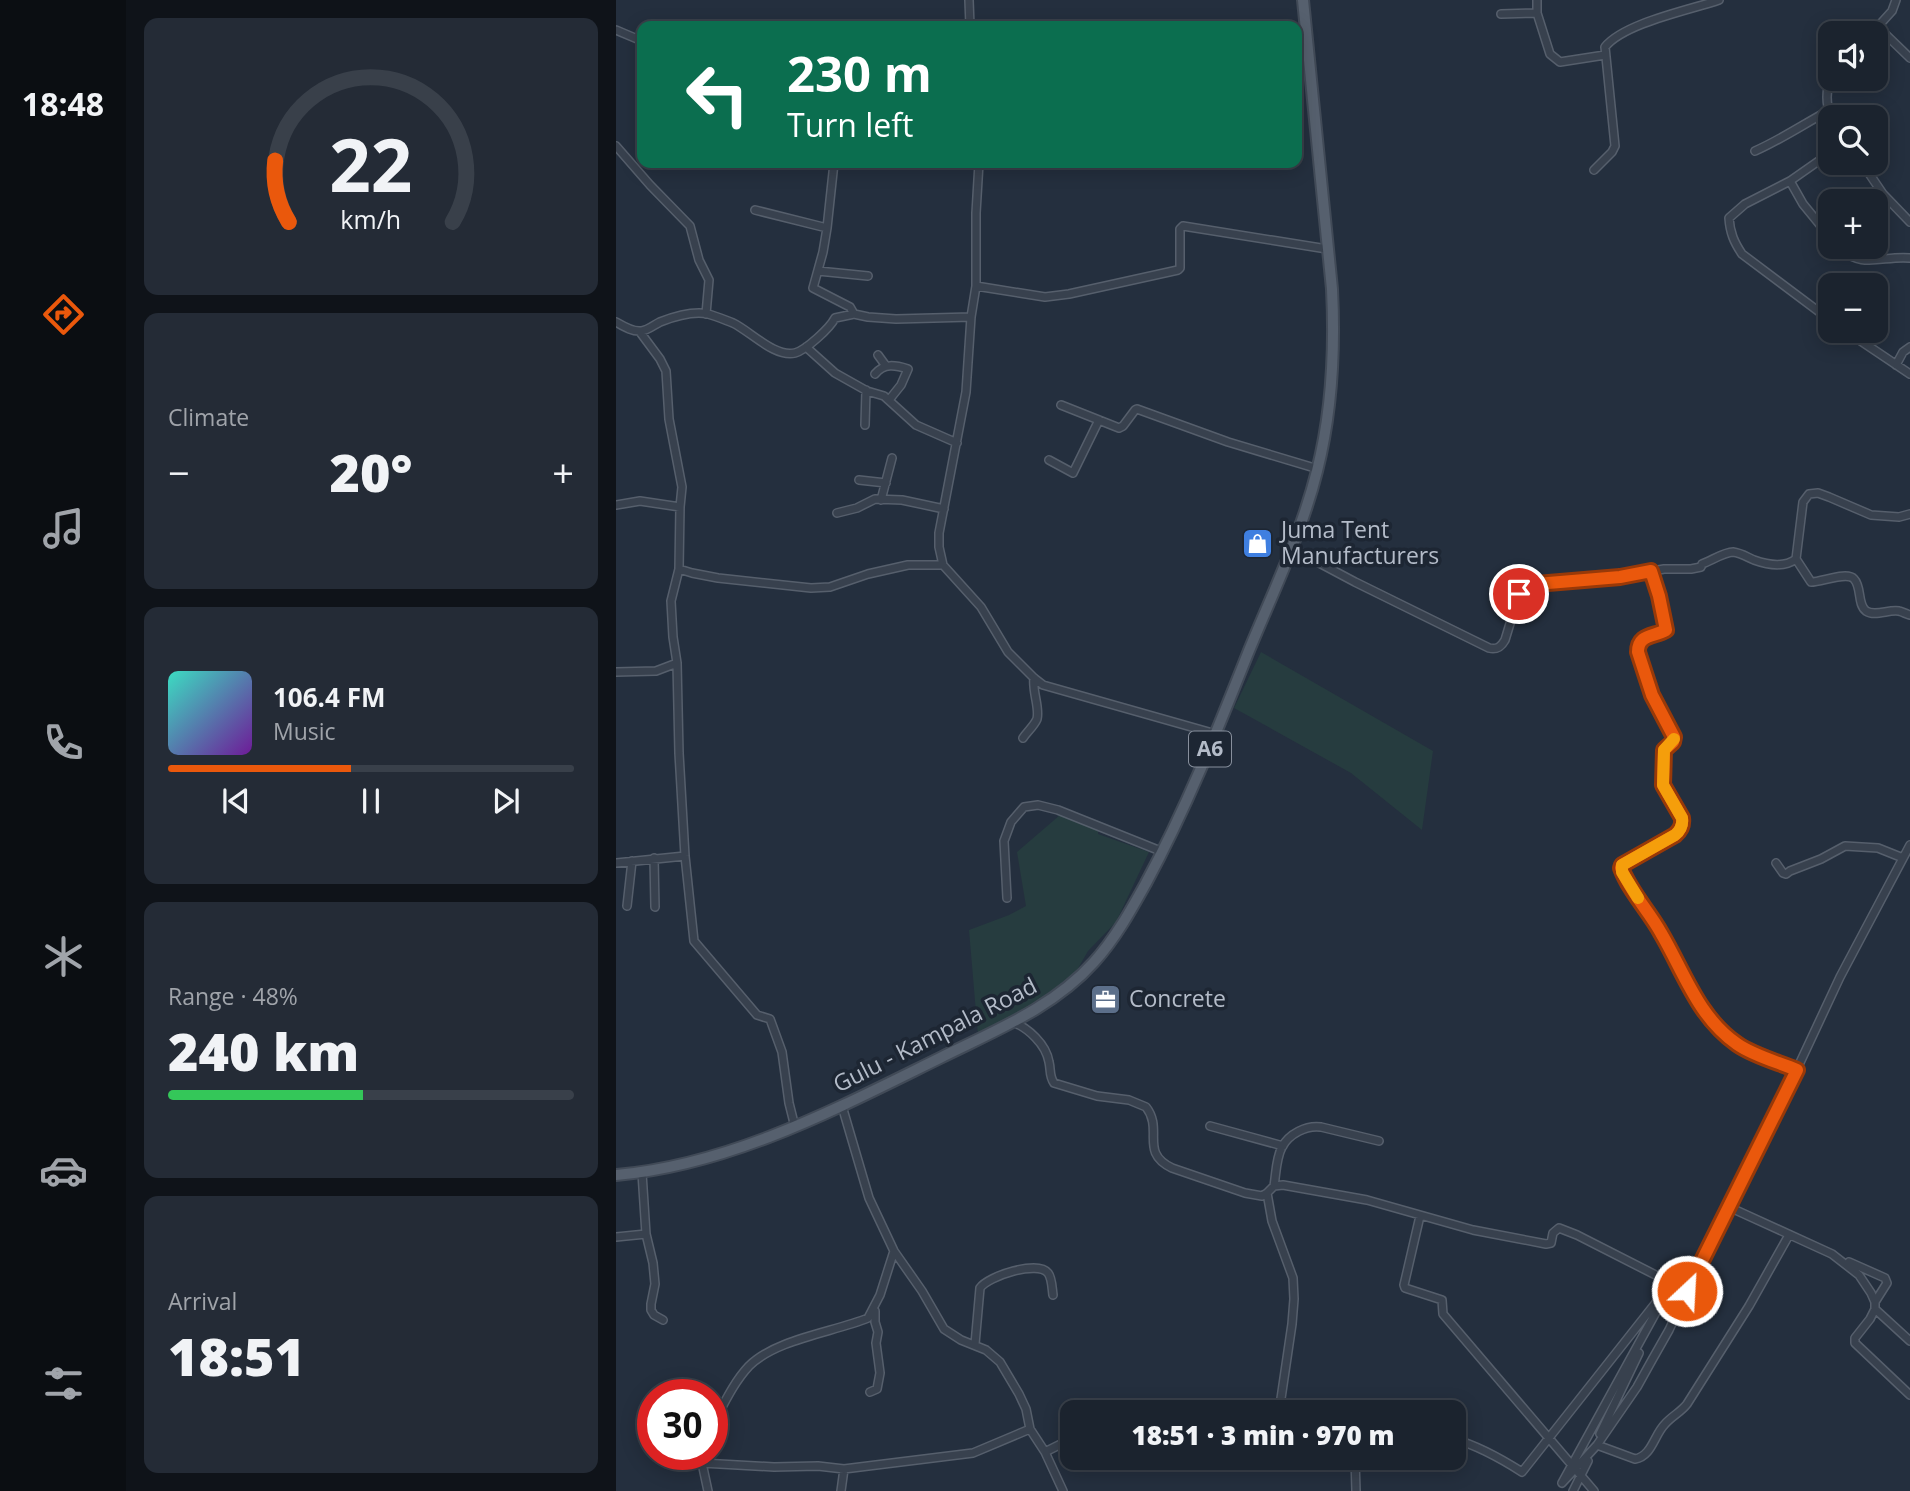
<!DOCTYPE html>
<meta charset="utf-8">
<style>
body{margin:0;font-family:"Open Sans",sans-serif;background:#242b36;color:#f1f3f6;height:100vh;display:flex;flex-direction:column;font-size:26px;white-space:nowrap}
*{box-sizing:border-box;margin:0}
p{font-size:23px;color:#a0a4aa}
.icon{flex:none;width:38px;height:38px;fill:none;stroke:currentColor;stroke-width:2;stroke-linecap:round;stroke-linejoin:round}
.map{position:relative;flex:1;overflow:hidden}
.side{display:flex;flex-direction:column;gap:18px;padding:18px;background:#0f1319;width:490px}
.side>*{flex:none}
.top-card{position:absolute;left:21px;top:21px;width:665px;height:147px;border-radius:14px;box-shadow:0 4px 18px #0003,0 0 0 2px #39404a;background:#0b6e4f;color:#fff;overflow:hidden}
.tools{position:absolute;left:1202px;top:21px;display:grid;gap:14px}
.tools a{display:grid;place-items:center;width:70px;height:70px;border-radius:14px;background:#1b232e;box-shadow:0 4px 18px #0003,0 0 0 2px #39404a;font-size:35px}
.speed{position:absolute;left:21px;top:1379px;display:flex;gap:14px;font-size:35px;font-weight:700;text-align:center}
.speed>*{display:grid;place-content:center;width:91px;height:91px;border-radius:50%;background:#1b232e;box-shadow:0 4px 18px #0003,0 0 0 2px #39404a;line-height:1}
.speed .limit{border:10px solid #d22;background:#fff;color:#111}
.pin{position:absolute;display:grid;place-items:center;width:60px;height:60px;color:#fff;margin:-30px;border:4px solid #fff;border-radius:50%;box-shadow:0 2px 7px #0007}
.me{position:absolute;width:77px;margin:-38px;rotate:25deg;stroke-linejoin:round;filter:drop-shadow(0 0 5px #0008)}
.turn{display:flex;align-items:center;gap:24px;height:147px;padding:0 35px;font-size:32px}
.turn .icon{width:91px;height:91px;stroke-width:2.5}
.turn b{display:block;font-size:49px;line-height:60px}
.big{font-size:52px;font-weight:800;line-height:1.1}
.side .card{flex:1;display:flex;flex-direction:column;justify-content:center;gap:10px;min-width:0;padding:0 24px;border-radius:14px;background:#242b36}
.side .dial{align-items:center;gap:0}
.dial svg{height:182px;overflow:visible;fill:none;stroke:#39404a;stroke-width:7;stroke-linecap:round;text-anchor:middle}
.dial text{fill:#f1f3f6;stroke:none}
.song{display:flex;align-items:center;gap:21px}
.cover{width:84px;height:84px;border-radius:10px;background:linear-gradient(135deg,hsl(170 70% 55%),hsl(280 70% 35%))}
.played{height:7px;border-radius:4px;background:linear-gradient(90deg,#ea580c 45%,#39404a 45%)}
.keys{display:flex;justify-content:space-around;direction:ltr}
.heat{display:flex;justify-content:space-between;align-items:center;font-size:38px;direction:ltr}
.charge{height:10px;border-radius:5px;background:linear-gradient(90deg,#34c759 48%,#39404a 0)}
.trip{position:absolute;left:444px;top:1400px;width:406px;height:70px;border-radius:14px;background:#1b232e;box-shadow:0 4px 18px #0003,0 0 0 2px #39404a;font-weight:800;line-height:70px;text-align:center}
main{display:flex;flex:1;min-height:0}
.menu{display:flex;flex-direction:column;width:126px;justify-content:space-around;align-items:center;background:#0b0e12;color:#a0a4aa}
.menu .icon{width:49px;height:49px}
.menu .active{color:#ea580c}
.menu b{font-size:32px;color:#f1f3f6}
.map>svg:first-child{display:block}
.green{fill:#263c3f}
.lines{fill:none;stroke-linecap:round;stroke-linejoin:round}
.minor-casing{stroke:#565f6c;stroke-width:10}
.primary-casing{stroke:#414a57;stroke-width:14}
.minor{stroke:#38414e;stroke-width:7}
.primary{stroke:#56606e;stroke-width:10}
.route-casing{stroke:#983908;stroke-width:18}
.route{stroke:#ea580c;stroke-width:12}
.slow{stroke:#f59e0b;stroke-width:12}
.labels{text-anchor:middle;stroke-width:7;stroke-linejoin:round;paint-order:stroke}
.shield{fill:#1d2633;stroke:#878f9c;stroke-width:2}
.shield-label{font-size:21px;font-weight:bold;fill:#b4bcc9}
.poi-label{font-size:23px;fill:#b4bcc9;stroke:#1d2633;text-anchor:start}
.street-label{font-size:23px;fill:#b4bcc9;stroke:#1d2633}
</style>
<main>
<nav class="menu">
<b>18:48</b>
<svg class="icon active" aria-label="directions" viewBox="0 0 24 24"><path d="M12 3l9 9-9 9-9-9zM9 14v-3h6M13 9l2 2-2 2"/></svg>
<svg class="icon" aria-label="music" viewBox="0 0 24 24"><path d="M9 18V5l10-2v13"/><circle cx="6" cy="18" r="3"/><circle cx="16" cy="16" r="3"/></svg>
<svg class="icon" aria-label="phone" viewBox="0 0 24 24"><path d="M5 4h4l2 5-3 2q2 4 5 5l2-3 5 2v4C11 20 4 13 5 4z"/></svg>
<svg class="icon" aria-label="climate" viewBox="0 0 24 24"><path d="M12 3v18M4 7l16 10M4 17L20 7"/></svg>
<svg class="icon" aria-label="car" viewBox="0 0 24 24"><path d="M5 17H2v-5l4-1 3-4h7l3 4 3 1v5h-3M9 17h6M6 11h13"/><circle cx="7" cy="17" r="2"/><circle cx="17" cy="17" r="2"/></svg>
<svg class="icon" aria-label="filters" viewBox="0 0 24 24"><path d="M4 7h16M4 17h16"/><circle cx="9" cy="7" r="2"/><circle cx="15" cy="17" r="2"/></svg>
</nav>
<section class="side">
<div class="card dial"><svg viewBox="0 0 100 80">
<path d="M14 69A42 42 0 1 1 86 69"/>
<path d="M14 69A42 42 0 0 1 8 42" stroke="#ea580c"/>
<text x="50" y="56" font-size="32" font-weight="700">22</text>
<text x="50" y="72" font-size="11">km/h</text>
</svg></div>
<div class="card"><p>Climate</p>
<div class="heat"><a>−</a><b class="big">20°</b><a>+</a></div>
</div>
<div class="card">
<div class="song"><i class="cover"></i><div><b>106.4 FM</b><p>Music</p></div></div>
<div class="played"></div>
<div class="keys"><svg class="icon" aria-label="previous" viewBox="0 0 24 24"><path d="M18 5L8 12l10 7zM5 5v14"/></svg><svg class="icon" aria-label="pause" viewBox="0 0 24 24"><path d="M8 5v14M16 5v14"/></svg><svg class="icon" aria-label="next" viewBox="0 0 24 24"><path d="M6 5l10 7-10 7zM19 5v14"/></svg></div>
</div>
<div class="card"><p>Range · 48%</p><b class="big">240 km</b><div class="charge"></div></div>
<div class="card"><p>Arrival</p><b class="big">18:51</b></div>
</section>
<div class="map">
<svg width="1294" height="1491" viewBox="0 0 1294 1491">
<rect width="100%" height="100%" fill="#242f3e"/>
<path class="green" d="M645,652L817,751L806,830L735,773L618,708Z
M444,815L482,829V834L533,852L500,922L472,951L460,972L420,1004L362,1036L353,930L393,915L410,906L401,852Z"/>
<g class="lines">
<defs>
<path id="minor" d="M353,0L354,26
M921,13L934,54L944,62L989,55
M885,14L921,13V0
M1262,27L1294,58
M0,30L26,41
M1256,33L1276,11L1280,0
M1214,78C1210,92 1209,105 1216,117
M0,146L34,185L74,226L83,260L93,280L90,314
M1139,151C1164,140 1188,124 1212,111
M1214,153L1174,181L1129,204L1113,218C1114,233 1118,242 1126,254L1214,320
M363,163L360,213V286L355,317L350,392L323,533V547L327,565L365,607L392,652L418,678L427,685L600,734
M1246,163L1267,194L1294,222
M978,170L996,152L999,146L989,47C1008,23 1074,10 1103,0
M1174,181L1187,204L1214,237
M139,210L211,228L207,252L197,288L234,307L238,314
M211,228L218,163
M1224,247C1244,270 1268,255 1294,258
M202,271L252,276
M360,286L429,297L453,294L562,270L564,268V229L567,226L711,249
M0,322C7,326 16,332 25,331C31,331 38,325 44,322C57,317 78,311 92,314C100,316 109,320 117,323C134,331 159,358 179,353C190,350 214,328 219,318L238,314L252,317L280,319L355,317
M1230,331L1294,374
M190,347L219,373L251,391L268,396L300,425L341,443
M262,355L270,366
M1280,365L1287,352L1294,347
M259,374C268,363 279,365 292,369L285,385L273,400
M445,405L503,428L507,426L519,410L521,409L612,442L702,469
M249,425L250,390
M433,460L457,473L483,420
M243,480L270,483
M265,500L276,458
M0,505L24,501L64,507
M221,513L241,508L259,499L286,500L328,509
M1294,514L1283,517L1255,515L1213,497L1202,493L1193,494L1187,502L1180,559L1195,582C1206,582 1231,571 1238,579C1246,587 1241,604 1250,611C1259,617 1273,609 1283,611C1284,611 1293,615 1294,615
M677,549L739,582L873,648C881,650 885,647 889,640L903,594L908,585L1004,577L1048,569H1075L1085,567L1086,564C1095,561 1108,552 1117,552C1125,553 1131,557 1138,560C1152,565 1168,568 1180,559
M63,569L76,573L102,578L195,588L214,587L252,574L292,565H327
M1035,571L1043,595L1050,630C1038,637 1022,634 1022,652L1036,695L1058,737L1057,742L1048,750L1047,785L1066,818C1067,825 1065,830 1059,835L1006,865V872L1045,932L1076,992L1093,1018L1122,1044L1181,1070
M61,663L63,753L69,856L78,941L141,1015L154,1019L166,1052L173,1103L179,1127
M0,672L40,671L61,663L57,637L55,601L63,569L64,507L66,487L53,419L50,371L44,359L24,332
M407,738C411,732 418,726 421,719C424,708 416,691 418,678
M38,858L39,907
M0,863L69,856
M1160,863L1167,873L1170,874L1174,871L1205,859L1229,846L1262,848L1287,858
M391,898L388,841L395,822L408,807L422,805L442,810L547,852
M11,906L16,861
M397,1022C412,1028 430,1044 433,1062C435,1070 433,1076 438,1083L481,1096L513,1100L530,1107C548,1130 523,1152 556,1168L629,1193L646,1196L651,1193
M226,1106L253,1198L278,1251L306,1291L328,1329L345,1340L370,1350L384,1362L403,1394L410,1409L414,1429L429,1452L447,1491
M594,1126L667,1146
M26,1173L30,1234L37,1263L39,1284L35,1304V1310L38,1315L47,1320
M658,1186C660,1174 660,1158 666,1147C673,1134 690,1125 705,1127L763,1141
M1113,1207L1216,1254L1243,1275L1255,1293L1259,1302V1309L1254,1319L1239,1338V1343L1294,1395
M804,1216L788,1285L789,1288L826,1300L827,1314L978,1491
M0,1237L30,1234
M1233,1262L1269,1278L1271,1283L1259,1302
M1056,1283L946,1483L981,1445L1021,1387L1036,1360L1053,1330L1091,1249L1146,1144L1224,977L1294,845
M1259,1309L1294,1341
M359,1344L364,1288C372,1276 422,1260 432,1273C436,1278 436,1288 437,1295
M254,1392L261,1389L264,1373L260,1343L262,1332L259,1322V1311
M663,1412L676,1324L678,1299L677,1278L656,1221L651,1193L658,1186L667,1185L751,1200L857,1230L930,1244L935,1243L937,1233L943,1228L961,1235L1071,1291
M96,1426C107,1406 117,1383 133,1366C160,1339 218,1332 252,1318L264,1295L278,1251
M984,1434L1023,1353
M838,1439C863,1446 884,1458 906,1472L1042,1300
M981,1445L1019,1459C1036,1456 1038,1435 1049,1424C1056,1416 1065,1412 1071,1404L1133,1306L1173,1235
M429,1452L457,1438
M87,1454L86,1463L92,1491
M739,1458L740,1491
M86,1463L158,1467L202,1466L228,1469L357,1453L414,1429
M225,1491L228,1469
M957,1491L972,1461"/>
<path id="primary" d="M0,1175C115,1165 222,1108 324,1058C378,1031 437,1008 478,962C499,939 515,910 530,883C570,809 601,731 632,653C657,592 685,535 701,471C716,412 719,349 716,289L687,0"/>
</defs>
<use href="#minor" class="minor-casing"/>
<use href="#primary" class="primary-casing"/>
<use href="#minor" class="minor"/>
<use href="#primary" class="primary"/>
</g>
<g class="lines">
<defs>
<path id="route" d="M903,594L908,585L1004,577L1035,571L1043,596L1050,630C1038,637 1022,634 1022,652L1036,695L1058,737L1057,742L1048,750L1047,785L1066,818C1067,825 1065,830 1059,835L1006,865L1005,868C1014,892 1033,911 1045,933C1068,972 1082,1017 1121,1044C1138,1056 1162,1062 1181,1070L1071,1291"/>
</defs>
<use href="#route" class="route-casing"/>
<use href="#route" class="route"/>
<path class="slow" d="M1022,898L1006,872V865L1059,835C1065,830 1067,825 1066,818L1047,785L1048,750L1058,739"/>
</g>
<defs>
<symbol id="shop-square" viewBox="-11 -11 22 22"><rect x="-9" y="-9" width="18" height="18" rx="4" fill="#3f7fe0" stroke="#1d2633"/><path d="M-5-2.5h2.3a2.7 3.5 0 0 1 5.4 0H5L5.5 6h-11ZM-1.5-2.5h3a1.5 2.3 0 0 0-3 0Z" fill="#fff"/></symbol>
<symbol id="office-square" viewBox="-11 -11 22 22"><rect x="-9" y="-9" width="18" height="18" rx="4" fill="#5c6f8a" stroke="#1d2633"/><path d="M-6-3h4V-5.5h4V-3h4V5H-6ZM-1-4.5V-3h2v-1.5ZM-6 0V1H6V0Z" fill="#fff"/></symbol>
</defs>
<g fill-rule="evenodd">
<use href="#shop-square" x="624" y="526" width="35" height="35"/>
<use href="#office-square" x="472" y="982" width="35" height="35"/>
</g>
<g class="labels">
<rect class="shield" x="573" y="731.5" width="42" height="35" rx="5"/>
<g class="shield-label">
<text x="594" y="756">A6</text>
</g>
<g class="poi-label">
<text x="665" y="538">Juma Tent<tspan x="665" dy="26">Manufacturers</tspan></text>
<text x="513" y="1007">Concrete</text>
</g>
<g class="street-label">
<text transform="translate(319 1035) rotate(-27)" y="8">Gulu - Kampala Road</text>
</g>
</g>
</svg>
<div class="tools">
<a><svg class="icon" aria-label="sound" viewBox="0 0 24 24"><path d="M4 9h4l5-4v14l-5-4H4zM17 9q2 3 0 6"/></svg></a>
<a><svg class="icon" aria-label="search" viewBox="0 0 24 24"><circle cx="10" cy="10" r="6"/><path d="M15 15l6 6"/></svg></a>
<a>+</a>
<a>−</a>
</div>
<div class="speed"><div class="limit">30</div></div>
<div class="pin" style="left:903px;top:594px;background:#d93025"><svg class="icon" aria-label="arrive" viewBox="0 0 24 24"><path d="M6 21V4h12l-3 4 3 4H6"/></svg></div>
<svg class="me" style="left:1071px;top:1291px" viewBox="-20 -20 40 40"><circle r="17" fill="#ea580c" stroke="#fff" stroke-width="3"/><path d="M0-11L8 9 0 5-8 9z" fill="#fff"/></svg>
<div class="trip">18:51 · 3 min · 970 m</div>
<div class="top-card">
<div class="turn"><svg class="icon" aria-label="left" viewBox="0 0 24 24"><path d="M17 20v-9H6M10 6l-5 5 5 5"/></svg><div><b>230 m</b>Turn left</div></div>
</div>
</div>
</main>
